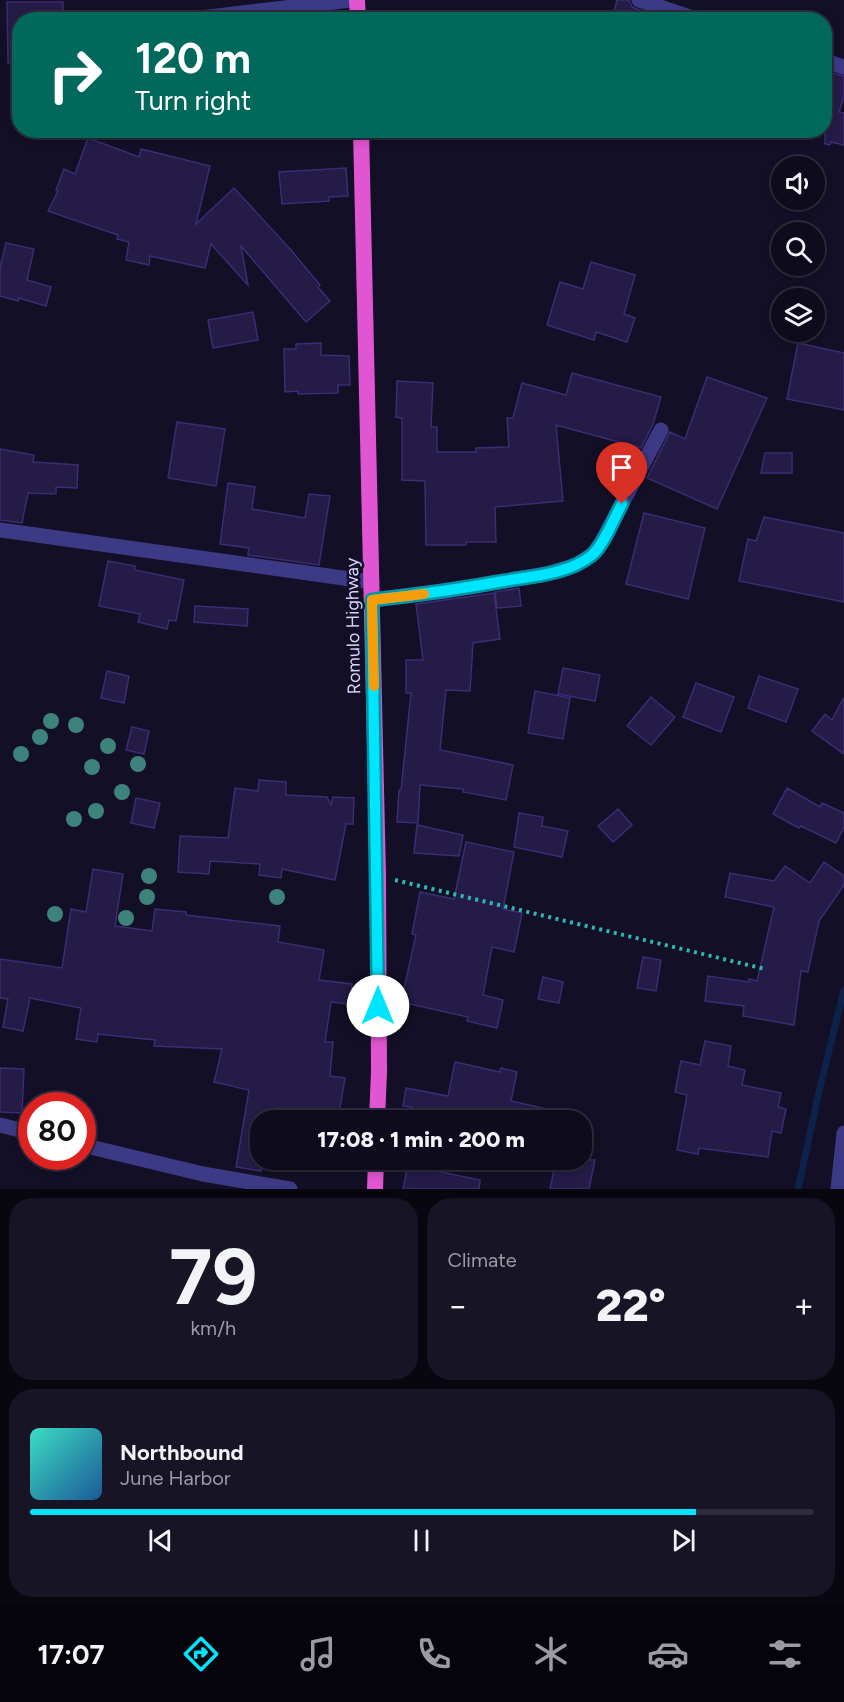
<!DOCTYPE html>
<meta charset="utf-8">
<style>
body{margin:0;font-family:Figtree,sans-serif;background:#171425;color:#f1f3f6;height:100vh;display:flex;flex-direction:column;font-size:22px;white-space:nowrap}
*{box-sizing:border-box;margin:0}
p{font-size:20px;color:#9b9ba3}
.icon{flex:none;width:33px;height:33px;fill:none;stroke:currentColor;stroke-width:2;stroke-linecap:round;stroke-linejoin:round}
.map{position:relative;height:1189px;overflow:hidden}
.drawer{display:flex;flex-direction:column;gap:9px;padding:9px;background:#08060f;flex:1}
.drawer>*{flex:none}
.hud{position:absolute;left:12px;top:12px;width:820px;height:126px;border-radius:24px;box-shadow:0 3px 9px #0003,0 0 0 2px #2e2b3b;background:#00695c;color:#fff;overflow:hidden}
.tools{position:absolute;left:771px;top:156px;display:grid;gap:12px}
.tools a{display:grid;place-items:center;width:54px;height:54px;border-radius:50%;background:#0e0b1c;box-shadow:0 3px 9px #0003,0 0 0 2px #2e2b3b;font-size:30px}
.speed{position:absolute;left:18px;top:1092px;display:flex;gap:12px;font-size:30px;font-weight:700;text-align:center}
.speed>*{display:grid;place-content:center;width:78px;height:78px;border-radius:50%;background:#0e0b1c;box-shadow:0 3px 9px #0003,0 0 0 2px #2e2b3b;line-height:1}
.speed .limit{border:9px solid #d22;background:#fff;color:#111}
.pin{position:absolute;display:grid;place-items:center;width:51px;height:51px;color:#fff;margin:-62px -26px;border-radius:50% 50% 50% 0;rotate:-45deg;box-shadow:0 0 6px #0007}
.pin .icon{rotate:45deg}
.me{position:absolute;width:66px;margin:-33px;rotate:0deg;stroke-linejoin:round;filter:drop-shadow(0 0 4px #0008)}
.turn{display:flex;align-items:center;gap:21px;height:126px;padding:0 24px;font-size:27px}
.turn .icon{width:78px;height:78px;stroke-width:2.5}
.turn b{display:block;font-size:42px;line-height:51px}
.big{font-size:45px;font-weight:800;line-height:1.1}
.drawer .card{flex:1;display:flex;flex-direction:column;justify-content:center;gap:9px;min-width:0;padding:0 21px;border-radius:24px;background:#171425}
.drawer .dial{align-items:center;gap:0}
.dial b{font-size:78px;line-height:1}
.song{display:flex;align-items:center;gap:18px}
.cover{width:72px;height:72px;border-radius:9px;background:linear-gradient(135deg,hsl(170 70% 55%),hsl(210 70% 35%))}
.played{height:6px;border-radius:3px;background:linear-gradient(90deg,#00e5ff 85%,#2e2b3b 85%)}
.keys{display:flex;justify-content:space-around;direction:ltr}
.heat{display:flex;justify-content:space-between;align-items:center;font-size:33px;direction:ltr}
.drawer .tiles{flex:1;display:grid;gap:9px;grid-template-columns:1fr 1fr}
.card:last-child{grid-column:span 2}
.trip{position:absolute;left:250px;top:1110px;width:342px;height:60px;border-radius:24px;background:#0e0b1c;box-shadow:0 3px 9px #0003,0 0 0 2px #2e2b3b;font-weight:800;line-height:60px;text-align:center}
.dock{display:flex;height:96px;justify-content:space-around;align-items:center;background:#06040b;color:#9b9ba3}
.dock .icon{width:42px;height:42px}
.dock .current{color:#00e5ff}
.dock b{font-size:27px;color:#f1f3f6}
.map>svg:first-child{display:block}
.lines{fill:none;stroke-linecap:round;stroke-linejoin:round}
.stream{stroke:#0c2248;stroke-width:7}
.building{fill:#241b47;stroke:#3b2d73;stroke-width:1.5}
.path{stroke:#2fb8b0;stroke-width:4;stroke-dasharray:3 4.5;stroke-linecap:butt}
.minor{stroke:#3d3a85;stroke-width:15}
.trunk{stroke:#e055d1;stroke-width:16}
.tree{fill:#3d827b}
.route-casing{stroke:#0095a6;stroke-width:15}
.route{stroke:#00e5ff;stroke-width:10}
.slow{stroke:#f59e0b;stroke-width:10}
.labels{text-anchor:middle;stroke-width:5;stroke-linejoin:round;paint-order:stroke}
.street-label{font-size:18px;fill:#d9d4ff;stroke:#130f26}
</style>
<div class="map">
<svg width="844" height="1189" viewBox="0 0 844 1189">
<rect width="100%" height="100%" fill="#130f26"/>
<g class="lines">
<path class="stream" d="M798,1189L820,1087L844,990"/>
</g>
<path class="building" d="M617,0H629L632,7L658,17L657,20H612Z
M7,2H63V20H20V40L14,63H8Z
M825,71L844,76V96L839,112L844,113V145L831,142L830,145L825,144Z
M88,138L139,157L141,149L210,166L196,224L234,188L291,250L320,285L318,287L330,301L306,322L241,246L248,285L211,244L205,268L150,256L149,265L126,260L129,242L117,239L118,235L48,211L58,191L56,190L64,169L75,174Z
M346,168L348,196L329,197V201L282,204L279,172Z
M6,243L34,249L27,280L51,287L46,306L19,298L18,301L0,296V267Z
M591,262L635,275L624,314L635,318L627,342L596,332L594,340L547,325L560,282L583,289Z
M253,312L258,340L213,348L208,320Z
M321,343V355L349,356L350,385H338V393L298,394V391L285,392L284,349H296V344Z
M798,343L844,353V410L787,399Z
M572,373L661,397L653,424L641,448L556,425L563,501L495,507L496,542H466V545H426L425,481L402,480V418L396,417L397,381L433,383L431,427H437V452H476V448L509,447L507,418H513L522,383L566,395Z
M707,377L767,398L717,509L647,478L670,432L685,439Z
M177,422L225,429L216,486L168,478Z
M0,449L34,455L33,462L78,465L77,488L56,487V494L28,493L22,523L0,520Z
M765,453H792V473H761Z
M228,483L255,487L252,509L305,518L309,494L330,496L319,565L248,555L249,548L220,544Z
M644,513L705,528L688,599L626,584Z
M764,517L844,533V602L739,581L748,539L756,541Z
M108,561L135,566V570L184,580L176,621L169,620L167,629L138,622L140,614L99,606Z
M519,588L521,606L497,608L495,592Z
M494,593L500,639L473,643L470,691L446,690L440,750L513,765L506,800L463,792V789L420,785L418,823L397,822L399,790H401L411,693H406V660H423L416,604Z
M195,606L248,609L247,626L194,622Z
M563,668L600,675L595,701L558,694Z
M107,671L129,676L124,703L101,698Z
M759,676L798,689L786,722L748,708Z
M696,683L734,697L721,732L683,717Z
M535,691L570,698L563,739L528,733Z
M651,697L675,717L651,745L627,726Z
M844,697V754L812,731L825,714L832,720Z
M132,727L149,731L144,754L126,750Z
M259,780L286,782V795L327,797L331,805L333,797L354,798L353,824H346L335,880L282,869L281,878L259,875L260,864L210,861L209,874L178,872L180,836L228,838L235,788L258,791Z
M787,788L820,807L822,803L844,813V827L836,843L801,826L799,828L773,814Z
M136,798L160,803L154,828L131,823Z
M618,809L632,825L613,842L598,826Z
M519,813L543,817L542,826L568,831L562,857L514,847Z
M417,825L463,835L459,856L414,853Z
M466,842L514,852L503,909L522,913L514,952L492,947L483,995L503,1000L497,1028L467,1021L468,1017L401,1002L416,935L412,934L420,892L454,899Z
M824,862L844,876V885L819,921L808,972L801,971L794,1025L743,1016L744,1006L705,1001L708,976L749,982V979L757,981L774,907L725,897L730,873L774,881L785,866L810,883Z
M93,869L123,874L115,926L152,931L155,909L186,912V915L280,926L278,942L324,950L319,980L352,984L349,1004L331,1002L325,1042H333L330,1076L345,1078L339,1114L320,1111V1113L277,1108L275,1120H261V1171L236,1167L249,1090L214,1082L222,1049L154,1046L155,1040L98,1034L97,1042L76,1039L81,1008L30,998L23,1031L3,1027L8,999L0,998V959L62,968L71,909L86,912Z
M643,957L661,960L656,991L637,988Z
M543,977L563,982L559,1003L538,999Z
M705,1041L731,1046L728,1066L745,1070L742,1085L781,1093L778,1107L786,1109L781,1133L772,1131L768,1157L699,1148L698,1154L677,1150L687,1095L675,1092L681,1061L700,1065Z
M455,1062L500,1072L501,1068L517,1072L511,1101L565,1113L564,1120H421L410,1119L412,1107L403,1106L406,1088L448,1096Z
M0,1068L24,1069L22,1113L0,1112Z
M556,1160H595L589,1189H550Z
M408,1165L480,1180L479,1189H403Z"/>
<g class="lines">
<path class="path" d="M395,880L765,969"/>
<path class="minor" d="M639,0L699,20
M184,20L351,0
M825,61L844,67
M0,530L372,582
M372,600L445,591L546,574L576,565L593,554L602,541L661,430
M0,1125L32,1133
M82,1145L203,1174L290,1189
M838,1189L844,1133"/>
<path class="trunk" d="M357,0L358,20
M361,130L378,876L379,1071L377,1120
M375,1189L376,1160"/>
</g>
<g class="tree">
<circle cx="51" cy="721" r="8"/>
<circle cx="76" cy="725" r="8"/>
<circle cx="40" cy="737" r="8"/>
<circle cx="108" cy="746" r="8"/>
<circle cx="21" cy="754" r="8"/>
<circle cx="138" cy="764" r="8"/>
<circle cx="92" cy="767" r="8"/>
<circle cx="122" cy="792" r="8"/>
<circle cx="96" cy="811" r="8"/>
<circle cx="74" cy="819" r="8"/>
<circle cx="149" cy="876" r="8"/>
<circle cx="147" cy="897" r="8"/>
<circle cx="277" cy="897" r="8"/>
<circle cx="55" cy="914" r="8"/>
<circle cx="126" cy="918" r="8"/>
</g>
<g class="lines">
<defs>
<path id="route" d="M378,1006L372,600C417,595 460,589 504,581C533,576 569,574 592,555C604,545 614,518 622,504"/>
</defs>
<use href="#route" class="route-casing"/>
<use href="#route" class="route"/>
<path class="slow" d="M374,686L372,600L424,594"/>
</g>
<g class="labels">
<g class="street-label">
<text transform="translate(353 626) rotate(-91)" y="6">Romulo Highway</text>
</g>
</g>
</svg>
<div class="tools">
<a><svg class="icon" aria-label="sound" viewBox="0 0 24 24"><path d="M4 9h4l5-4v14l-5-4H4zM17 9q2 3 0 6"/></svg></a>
<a><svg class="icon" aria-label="search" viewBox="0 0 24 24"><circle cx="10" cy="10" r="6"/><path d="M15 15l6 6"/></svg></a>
<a><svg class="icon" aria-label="layers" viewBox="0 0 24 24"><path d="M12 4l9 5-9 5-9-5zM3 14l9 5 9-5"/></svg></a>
</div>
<div class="speed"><div class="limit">80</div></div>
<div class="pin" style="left:622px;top:504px;background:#d93025"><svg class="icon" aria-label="arrive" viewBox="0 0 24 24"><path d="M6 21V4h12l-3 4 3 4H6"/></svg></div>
<svg class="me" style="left:378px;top:1006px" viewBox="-20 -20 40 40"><circle r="19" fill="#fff"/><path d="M0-13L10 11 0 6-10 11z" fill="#00e5ff"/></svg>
<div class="trip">17:08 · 1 min · 200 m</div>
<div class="hud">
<div class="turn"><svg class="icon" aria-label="right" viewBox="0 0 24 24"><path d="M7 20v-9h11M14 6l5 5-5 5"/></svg><div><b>120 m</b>Turn right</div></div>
</div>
</div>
<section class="drawer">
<div class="tiles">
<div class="card dial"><b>79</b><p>km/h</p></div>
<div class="card"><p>Climate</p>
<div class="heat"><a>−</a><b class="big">22°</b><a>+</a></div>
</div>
<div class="card">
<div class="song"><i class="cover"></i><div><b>Northbound</b><p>June Harbor</p></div></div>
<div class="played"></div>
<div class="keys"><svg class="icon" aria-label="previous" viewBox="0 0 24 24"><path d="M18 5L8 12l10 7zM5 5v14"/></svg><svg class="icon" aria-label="pause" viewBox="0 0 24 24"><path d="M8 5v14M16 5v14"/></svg><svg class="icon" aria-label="next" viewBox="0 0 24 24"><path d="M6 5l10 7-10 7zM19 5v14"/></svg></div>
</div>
</div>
</section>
<nav class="dock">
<b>17:07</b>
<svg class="icon current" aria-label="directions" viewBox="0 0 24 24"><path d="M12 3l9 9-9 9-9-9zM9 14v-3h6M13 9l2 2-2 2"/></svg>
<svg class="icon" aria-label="music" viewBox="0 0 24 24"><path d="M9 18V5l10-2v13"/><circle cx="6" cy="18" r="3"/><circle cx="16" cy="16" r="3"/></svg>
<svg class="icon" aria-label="phone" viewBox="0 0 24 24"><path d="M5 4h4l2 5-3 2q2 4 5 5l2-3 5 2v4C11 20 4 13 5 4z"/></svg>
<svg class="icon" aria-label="climate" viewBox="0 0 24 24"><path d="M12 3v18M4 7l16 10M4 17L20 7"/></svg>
<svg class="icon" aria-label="car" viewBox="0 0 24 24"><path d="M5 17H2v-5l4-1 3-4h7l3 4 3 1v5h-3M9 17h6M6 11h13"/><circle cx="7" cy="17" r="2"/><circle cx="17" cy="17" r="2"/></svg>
<svg class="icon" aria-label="filters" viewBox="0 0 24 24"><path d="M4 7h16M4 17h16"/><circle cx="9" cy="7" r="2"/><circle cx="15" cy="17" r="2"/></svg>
</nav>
